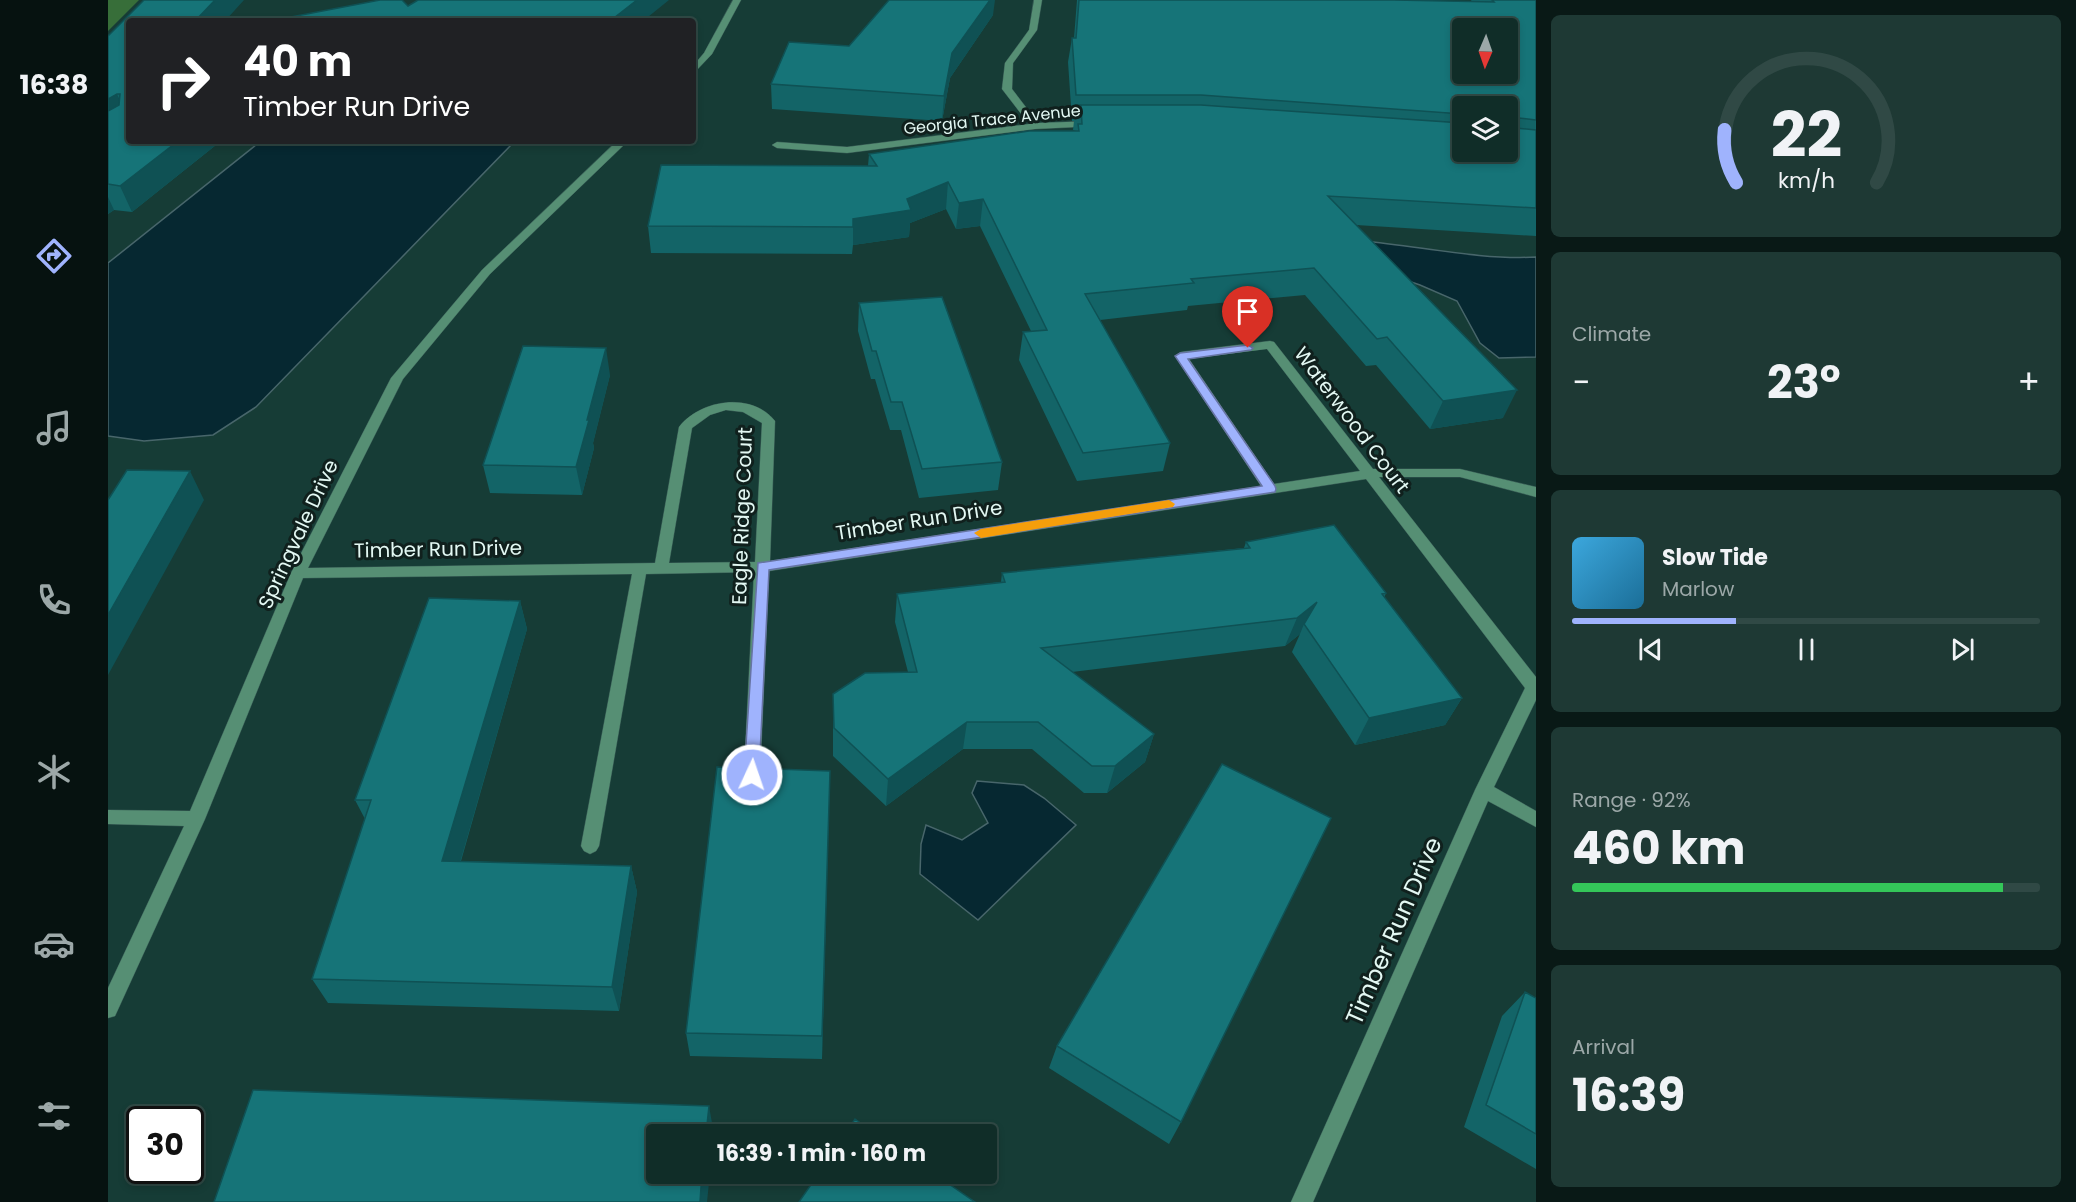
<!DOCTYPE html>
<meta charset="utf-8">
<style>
body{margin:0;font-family:Poppins,sans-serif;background:#1e3934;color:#f1f3f6;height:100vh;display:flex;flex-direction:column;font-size:22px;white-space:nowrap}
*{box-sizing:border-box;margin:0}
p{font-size:20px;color:#9ca8a8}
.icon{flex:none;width:33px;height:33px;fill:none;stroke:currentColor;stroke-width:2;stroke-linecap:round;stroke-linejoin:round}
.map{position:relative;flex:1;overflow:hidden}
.panel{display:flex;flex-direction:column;gap:15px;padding:15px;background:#091916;width:540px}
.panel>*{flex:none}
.guide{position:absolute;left:18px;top:18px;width:570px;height:126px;border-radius:6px;box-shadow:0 3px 9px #0003,0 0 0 2px #304945;background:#202124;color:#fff;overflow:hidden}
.needle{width:39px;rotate:182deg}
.buttons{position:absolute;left:1344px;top:18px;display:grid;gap:12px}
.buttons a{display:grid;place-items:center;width:66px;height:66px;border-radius:6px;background:#102d28;box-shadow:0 3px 9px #0003,0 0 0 2px #304945;font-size:30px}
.speed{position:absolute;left:18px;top:1106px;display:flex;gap:12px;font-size:30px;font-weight:700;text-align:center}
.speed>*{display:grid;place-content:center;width:78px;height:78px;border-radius:50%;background:#102d28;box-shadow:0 3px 9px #0003,0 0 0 2px #304945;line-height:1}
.speed .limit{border:3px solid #111;border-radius:9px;background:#fff;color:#111}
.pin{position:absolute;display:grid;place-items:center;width:51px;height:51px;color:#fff;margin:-62px -26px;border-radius:50% 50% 50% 0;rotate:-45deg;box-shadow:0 0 6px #0007}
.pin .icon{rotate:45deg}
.me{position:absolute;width:66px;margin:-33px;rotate:3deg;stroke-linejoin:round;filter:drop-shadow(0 0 4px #0008)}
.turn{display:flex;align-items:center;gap:21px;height:126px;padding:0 18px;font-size:27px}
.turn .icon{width:78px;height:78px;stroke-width:2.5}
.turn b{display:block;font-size:42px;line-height:51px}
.big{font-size:45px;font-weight:700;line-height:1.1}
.panel .card{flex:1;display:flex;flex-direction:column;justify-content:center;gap:9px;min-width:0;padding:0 21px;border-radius:9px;background:#1e3934}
.panel .dial{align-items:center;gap:0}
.dial svg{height:156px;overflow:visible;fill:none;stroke:#304945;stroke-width:7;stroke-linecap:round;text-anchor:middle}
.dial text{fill:#f1f3f6;stroke:none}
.song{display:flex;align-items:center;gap:18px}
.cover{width:72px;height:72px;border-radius:9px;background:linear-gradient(135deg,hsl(200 70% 55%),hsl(200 70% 35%))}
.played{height:6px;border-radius:3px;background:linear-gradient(90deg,#9fb3fd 35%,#304945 35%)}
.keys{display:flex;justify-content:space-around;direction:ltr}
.heat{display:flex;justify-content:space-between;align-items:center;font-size:33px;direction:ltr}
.charge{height:9px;border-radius:4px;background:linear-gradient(90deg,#34c759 92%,#304945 0)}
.trip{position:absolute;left:538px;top:1124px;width:351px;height:60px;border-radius:6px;background:#102d28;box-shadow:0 3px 9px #0003,0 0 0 2px #304945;font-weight:700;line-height:60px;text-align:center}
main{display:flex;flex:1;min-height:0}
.dock{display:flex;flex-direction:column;width:108px;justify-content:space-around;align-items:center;background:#061210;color:#9ca8a8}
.dock .icon{width:42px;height:42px}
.dock .on{color:#9fb3fd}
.dock b{font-size:27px;color:#f1f3f6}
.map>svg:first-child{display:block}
.forest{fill:#376e39}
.water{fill:#062831;stroke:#48666b;stroke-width:1.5}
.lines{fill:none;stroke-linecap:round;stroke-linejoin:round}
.minor-casing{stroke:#375a54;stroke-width:1}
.minor{fill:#568f74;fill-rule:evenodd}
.wall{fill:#136467;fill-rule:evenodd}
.shaded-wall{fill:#0f5154}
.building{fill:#167478;stroke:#0f5154;stroke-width:1.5;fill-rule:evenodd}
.route{fill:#9fb3fd;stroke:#6774a4;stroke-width:1.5}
.slow{fill:#f59e0b}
.labels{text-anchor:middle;stroke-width:6;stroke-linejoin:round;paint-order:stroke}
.far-street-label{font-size:16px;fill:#e3f8f3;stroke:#10201d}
.street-label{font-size:20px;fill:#e3f8f3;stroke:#10201d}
.near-street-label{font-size:24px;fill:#e3f8f3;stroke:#10201d}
</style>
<main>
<nav class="dock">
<b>16:38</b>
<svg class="icon on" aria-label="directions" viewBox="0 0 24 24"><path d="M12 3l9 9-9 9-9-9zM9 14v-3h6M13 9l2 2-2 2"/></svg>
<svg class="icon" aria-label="music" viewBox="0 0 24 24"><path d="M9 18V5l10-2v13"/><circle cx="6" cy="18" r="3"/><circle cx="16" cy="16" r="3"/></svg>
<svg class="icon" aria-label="phone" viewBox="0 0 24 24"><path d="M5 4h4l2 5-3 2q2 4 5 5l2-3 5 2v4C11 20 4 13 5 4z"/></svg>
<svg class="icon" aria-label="climate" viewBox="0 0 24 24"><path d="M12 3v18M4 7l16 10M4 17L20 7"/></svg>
<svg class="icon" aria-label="car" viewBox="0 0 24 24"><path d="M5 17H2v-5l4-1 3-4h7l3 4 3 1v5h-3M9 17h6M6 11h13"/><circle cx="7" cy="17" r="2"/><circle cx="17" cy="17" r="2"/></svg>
<svg class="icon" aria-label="filters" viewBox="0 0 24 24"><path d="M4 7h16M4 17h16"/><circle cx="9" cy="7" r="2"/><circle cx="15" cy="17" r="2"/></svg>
</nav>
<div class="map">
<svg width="1428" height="1202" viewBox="0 0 1428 1202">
<rect width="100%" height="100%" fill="#163c36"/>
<path class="forest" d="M0,0H31L0,31Z"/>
<path class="water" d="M153,141H407L148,407L105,435L36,441L0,436V263Z
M1254,241C1312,246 1370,260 1428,257V357L1391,358L1372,343L1349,301L1312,285L1242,261Z
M869,781L916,785L936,798L968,825L870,920L812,874L813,844L818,825L854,840L880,823L864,793Z"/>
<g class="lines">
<defs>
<path id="minor" d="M625,0H633L604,54L585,74V66L596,53Z
M926,0H934L929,30L905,63L904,89L930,123L986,121L989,122V126L927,129L739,153L669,148L664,145L669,142L739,147L921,124L894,89L897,63L921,30Z
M509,141H520L382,274L295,379L200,568L547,563L571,427C593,399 644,392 667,421L662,561L1153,486L1067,356L1073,352L1162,341L1166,342L1265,469H1352L1428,487V497L1352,477H1271L1428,677V700L1386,787L1428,811V827L1380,801L1205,1202H1183L1367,790L1417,688L1258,479L661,571L652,775L650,780L644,782L638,780L636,775L646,572L538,574L491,846L488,851L482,854L476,851L473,846L524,574L195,578L97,819L7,1016L0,1018V988L76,826L0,824V810L82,811L183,573L283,378L374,270ZM1159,349L1252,471L1166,484L1081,359ZM618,410L635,412L654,423L647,562L561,563L584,428L602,415Z"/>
</defs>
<use href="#minor" class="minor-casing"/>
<use href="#minor" class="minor"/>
</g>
<path class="wall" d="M969,0H1286L1364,2L1363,0H1428V236L1248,225L1395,418L1322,429L1268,365L1258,366L1197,295L1080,306L1079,310L992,320L1062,443L1055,471L969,481L911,360L915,332L923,331L872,226L848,229L838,209L802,223L801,237L745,245L744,254L543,253L540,226L760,166L761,154L968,131L965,130L966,121H964L960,62L964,38H966ZM1354,106H1400L1354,152Z
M885,15L842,78L834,121L664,109L663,84L741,46Z
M21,21V141H113L24,212L6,210L0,214V36Z
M751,303L894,462L890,490L811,498L793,430H782L767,379H763L750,331Z
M502,375L485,443L486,448L474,495L382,493L375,465Z
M1138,542L1278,593L1276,598L1354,698L1337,725L1247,745L1184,652L1192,634L1177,646L964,672L1046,734L1037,762L999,793H976L924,749H855L778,806L725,756V694L800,672L787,622L789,594L893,582L894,573L1136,548Z
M412,601L419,629L353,861L523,866L529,892L511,1011L220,1003L204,979L257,819L247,800Z
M721,798L714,1059L582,1056L578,1033Z
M1417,992L1428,998V1169L1356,1127L1394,1016Z
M949,1046L1073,1122L1061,1144L941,1068Z"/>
<path class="shaded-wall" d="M107,0H136L117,21H87Z
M529,0H561L535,21H502Z
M882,0H887L885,15L842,78L834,121L836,96L844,53Z
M9,94L20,119L0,131V99Z
M70,141H113L24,212L12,186Z
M840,182L838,209L802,223L801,237L745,245V219L799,199Z
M0,197L6,210L0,214Z
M875,199L872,226L848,229L851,203Z
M498,348L502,375L485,443L486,448L474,495L468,467L479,420Z
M1409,390L1395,418L1322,429L1335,401Z
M82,471L96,500L0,675V615Z
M412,601L419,629L345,887L334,861Z
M1209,602L1196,624L1192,634L1177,646L1189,618Z
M1354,698L1337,725L1247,745L1261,718Z
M859,722L855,749L778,806L780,779Z
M1046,734L1037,762L999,793L1007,766Z
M722,771L721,798L714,1059V1036Z
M523,866L529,892L511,1011L504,987Z
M601,1106L606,1134H598Z
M594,1173H602L599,1202H592Z"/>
<path class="building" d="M36,0H107L87,21H21V141H70L12,186L0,184V111L11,105L12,94H9L0,99V36Z
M272,0H294L300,6L310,0H529L502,21H162Z
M781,0H882L844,53L836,96L663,84L681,42L741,46Z
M971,0H1286L1386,2L1384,0H1428V120L1411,118L1407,128L1428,130V208L1220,196L1409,390L1335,401L1279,337L1269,339L1206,268L1083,279L1086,283L977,294L1062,443L975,453L915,332L939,330L875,199L851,203L840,182L799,199L803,210L745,219V227L540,226L553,165L769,166L761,154L921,131H971L970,124H974L973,106L969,105H1093L1354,123V152H1400V106H1354V114L1093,95H968L964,38H968ZM1354,28H1400V74H1354Z
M834,297L894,462L814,469L794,402H783L768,351H764L751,303Z
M415,346L498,348L479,420H481L468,467L375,465Z
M19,470L82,471L0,615V500Z
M1226,525L1278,593L1274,594L1354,698L1261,718L1196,624L1209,602L1189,618L933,648L1046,734L1007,766H984L930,722H859L780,779L726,728L725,694L757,673L809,672L789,594L897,582L894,573L1142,548L1138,542Z
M321,598L412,601L334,861L523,866L504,987L204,979L263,800H247Z
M1114,764L1223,818L1073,1122L949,1046Z
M609,767L722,771L714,1036L578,1033Z
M1417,992L1428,998V1134L1378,1105Z
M145,1090L601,1106L598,1134H549V1173H594L592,1202H106Z
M747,1119L768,1134H737Z
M711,1173H825L867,1202H691Z"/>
<path class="route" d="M1140,345L1145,348L1143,350L1080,359L1167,486L1168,489L1167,492L661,570L651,775L649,779L644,781L638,779L636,775L650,563L1154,486L1067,356L1072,353Z"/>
<path class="slow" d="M1061,500L1067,504L1065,507L873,538L866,533L873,529Z"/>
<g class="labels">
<g class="far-street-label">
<text transform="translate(884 119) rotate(-6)" y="6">Georgia Trace Avenue</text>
</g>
<g class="street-label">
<text transform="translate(1244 420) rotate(53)" y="7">Waterwood Court</text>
<text transform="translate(634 516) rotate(-88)" y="7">Eagle Ridge Court</text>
<text transform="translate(811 520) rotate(-9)" y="7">Timber Run Drive</text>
<text transform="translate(190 534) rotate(-65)" y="7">Springvale Drive</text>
<text transform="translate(330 549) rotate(-1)" y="7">Timber Run Drive</text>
</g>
<g class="near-street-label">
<text transform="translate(1286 931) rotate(-66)" y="8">Timber Run Drive</text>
</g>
</g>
</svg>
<div class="buttons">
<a><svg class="needle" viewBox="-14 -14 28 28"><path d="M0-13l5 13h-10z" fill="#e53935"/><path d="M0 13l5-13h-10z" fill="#9ca8a8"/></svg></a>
<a><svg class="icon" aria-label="layers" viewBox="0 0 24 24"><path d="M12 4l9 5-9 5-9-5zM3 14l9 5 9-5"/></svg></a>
</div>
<div class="speed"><div class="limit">30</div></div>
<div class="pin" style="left:1140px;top:348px;background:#d93025"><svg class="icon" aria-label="arrive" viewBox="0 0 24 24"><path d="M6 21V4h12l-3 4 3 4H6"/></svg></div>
<svg class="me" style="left:644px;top:775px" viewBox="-20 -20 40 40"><circle r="17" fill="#9fb3fd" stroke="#fff" stroke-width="3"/><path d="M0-11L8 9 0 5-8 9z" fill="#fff"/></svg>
<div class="trip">16:39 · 1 min · 160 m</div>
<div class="guide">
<div class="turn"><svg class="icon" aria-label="right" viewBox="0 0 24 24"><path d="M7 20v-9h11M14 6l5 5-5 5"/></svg><div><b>40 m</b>Timber Run Drive</div></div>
</div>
</div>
<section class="panel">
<div class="card dial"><svg viewBox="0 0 100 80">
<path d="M14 69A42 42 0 1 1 86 69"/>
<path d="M14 69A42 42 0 0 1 8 42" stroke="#9fb3fd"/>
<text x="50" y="56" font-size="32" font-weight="700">22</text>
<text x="50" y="72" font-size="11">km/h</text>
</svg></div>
<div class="card"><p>Climate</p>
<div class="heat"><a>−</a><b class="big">23°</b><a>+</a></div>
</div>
<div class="card">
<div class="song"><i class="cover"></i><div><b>Slow Tide</b><p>Marlow</p></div></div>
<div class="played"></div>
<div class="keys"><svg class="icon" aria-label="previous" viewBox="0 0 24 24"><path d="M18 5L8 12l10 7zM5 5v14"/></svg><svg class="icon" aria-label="pause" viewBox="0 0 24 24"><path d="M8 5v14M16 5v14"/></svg><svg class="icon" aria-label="next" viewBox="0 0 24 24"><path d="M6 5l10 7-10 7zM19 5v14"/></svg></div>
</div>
<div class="card"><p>Range · 92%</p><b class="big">460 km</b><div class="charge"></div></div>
<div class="card"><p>Arrival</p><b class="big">16:39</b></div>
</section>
</main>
